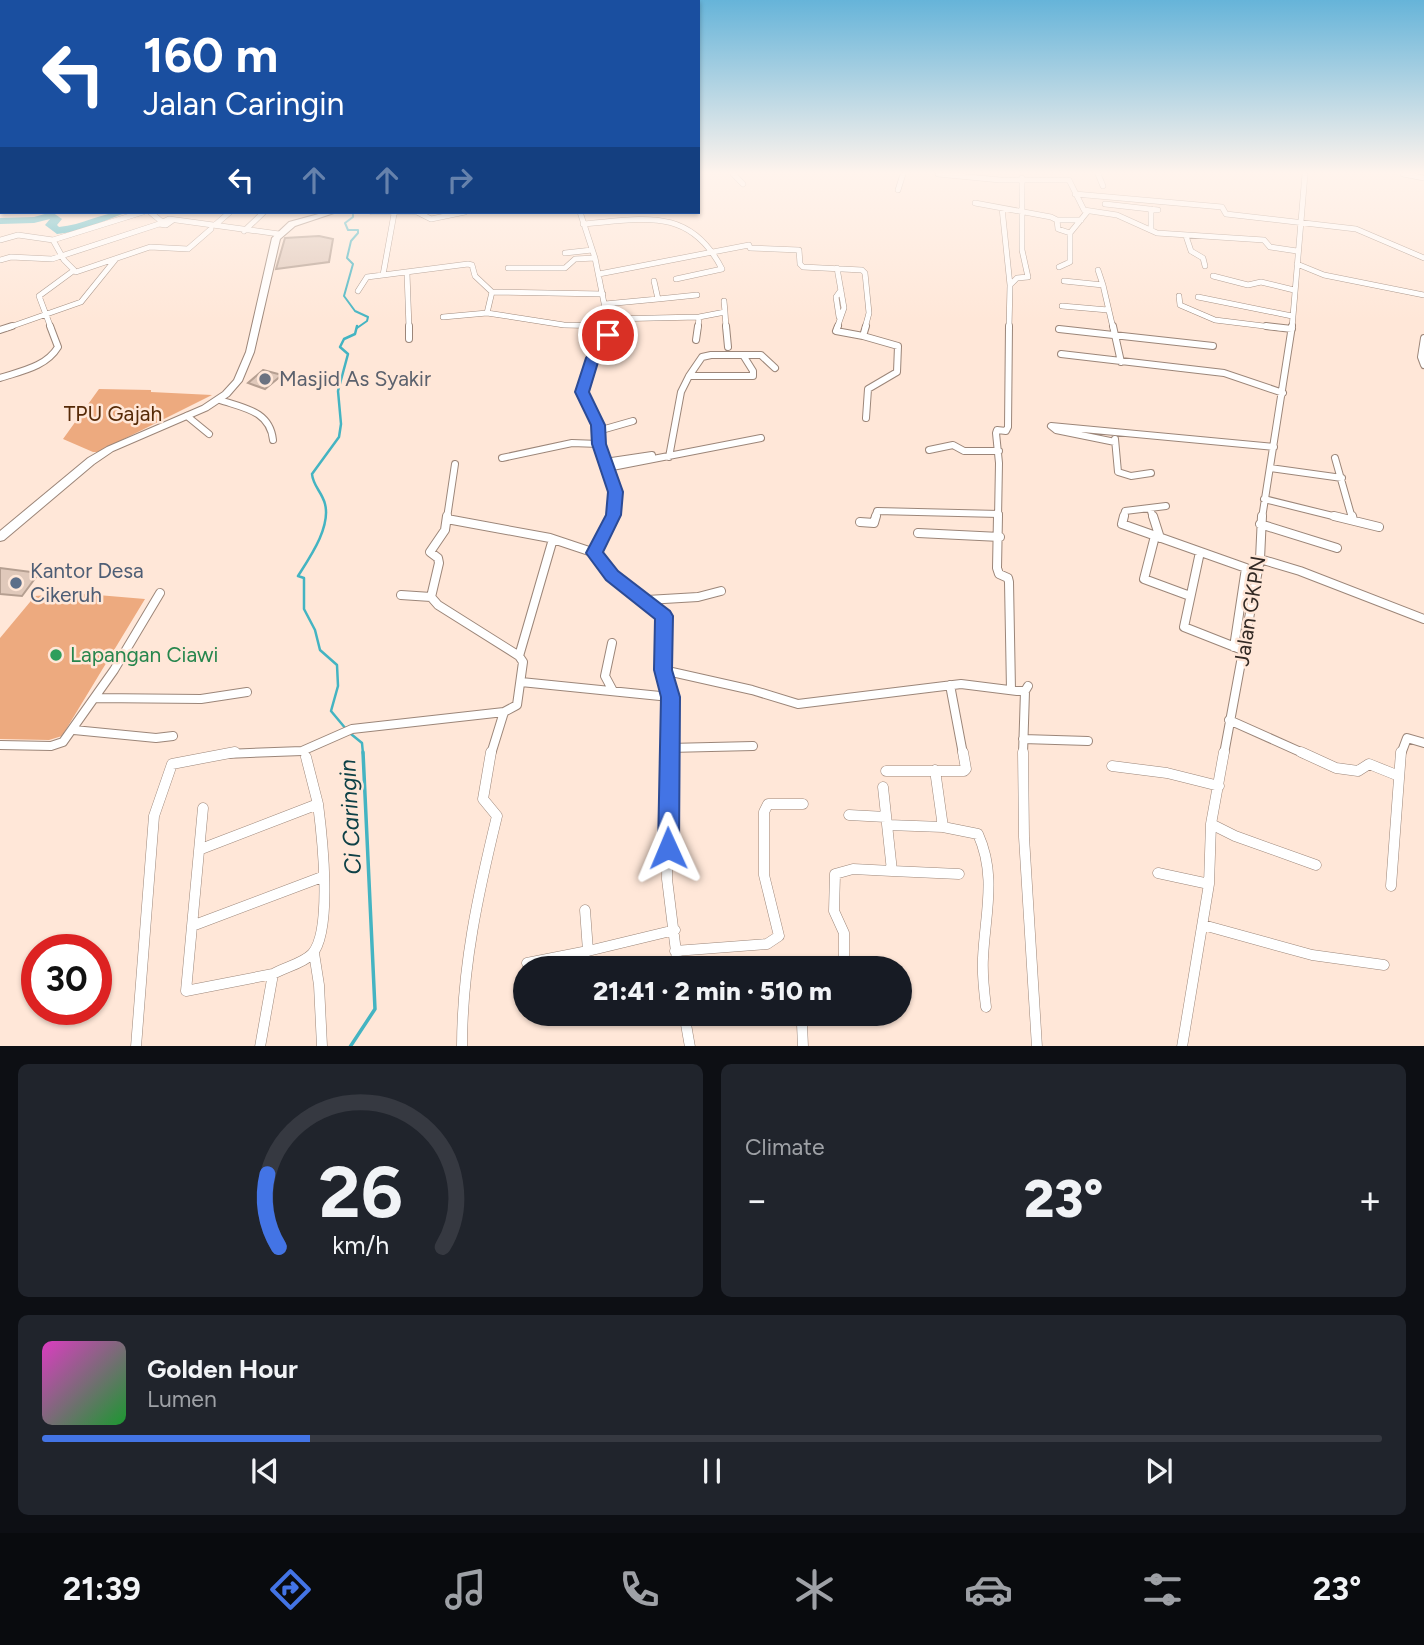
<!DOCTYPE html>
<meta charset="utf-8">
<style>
body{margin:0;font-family:Figtree,sans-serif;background:#20242c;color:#f1f3f6;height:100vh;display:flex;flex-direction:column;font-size:26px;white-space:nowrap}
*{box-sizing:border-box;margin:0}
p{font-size:23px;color:#9ea1a6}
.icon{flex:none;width:38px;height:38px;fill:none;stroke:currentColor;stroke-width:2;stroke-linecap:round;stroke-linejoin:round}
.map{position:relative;height:1046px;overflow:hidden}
.sheet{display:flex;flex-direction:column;gap:18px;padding:18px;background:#0d0f14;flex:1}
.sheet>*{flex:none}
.guide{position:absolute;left:0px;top:0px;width:700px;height:214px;box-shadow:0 2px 5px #0004;background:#1a4fa0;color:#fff;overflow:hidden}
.speed{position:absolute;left:21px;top:934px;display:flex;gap:14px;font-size:35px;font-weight:700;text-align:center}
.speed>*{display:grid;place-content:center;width:91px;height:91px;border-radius:50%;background:#171b24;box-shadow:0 2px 5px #0004;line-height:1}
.speed .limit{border:10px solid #d22;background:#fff;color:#111}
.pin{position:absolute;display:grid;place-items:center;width:60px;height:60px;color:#fff;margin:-30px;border:4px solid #fff;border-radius:50%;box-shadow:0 2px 7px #0007}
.me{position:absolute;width:77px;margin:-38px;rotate:359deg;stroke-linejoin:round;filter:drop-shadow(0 0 5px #0008)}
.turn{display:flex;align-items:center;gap:24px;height:147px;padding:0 28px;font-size:32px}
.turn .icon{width:91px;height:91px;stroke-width:2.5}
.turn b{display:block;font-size:49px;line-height:60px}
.lanes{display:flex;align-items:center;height:66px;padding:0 28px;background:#0003;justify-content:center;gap:35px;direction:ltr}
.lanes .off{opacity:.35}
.big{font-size:52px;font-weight:800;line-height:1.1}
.sheet .widget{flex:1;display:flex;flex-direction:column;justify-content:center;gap:10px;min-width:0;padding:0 24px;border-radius:10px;background:#20242c}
.sheet .dial{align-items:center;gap:0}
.dial svg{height:182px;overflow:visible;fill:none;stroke:#363941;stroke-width:7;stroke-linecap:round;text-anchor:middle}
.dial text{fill:#f1f3f6;stroke:none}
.song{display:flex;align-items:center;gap:21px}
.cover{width:84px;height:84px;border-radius:10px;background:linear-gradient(135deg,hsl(310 70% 55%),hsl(130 70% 35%))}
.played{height:7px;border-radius:4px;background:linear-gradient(90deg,#4374e5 20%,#363941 20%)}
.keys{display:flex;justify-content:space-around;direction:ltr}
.heat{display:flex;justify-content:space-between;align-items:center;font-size:38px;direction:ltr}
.sheet .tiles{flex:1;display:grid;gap:18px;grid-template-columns:1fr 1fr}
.widget:last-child{grid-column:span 2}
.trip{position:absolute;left:513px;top:956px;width:399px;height:70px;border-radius:35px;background:#171b24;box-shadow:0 2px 5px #0004;font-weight:800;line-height:70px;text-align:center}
.tab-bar{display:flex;height:112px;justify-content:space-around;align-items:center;background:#090b0e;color:#9ea1a6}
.tab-bar .icon{width:49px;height:49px}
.tab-bar .on{color:#4374e5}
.tab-bar b{font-size:32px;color:#f1f3f6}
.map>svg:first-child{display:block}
.green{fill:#edaa7f}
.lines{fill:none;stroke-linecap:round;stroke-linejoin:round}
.stream-far2{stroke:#44b4c2;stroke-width:2}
.stream-far1{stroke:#44b4c2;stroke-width:2.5}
.stream{stroke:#44b4c2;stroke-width:3.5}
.river{fill:#44b4c2;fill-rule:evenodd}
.building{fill:#e0c9bb;stroke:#b59f91;stroke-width:2}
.minor-far3-casing{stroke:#9c8679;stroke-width:6}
.minor-far2-casing{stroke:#9c8679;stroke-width:8}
.minor-far1-casing{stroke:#9c8679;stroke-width:10}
.minor-casing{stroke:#9c8679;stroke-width:11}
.secondary-casing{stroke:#9c8679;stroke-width:2}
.minor-far3{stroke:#fff;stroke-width:5}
.minor-far2{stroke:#fff;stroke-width:6}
.minor-far1{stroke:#fff;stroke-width:8}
.minor{stroke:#fff;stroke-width:10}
.secondary{fill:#fff;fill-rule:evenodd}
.route{fill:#4374e5;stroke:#2c4b95;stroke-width:2}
.worship-dot{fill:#6b7280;stroke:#ffe7d8;stroke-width:2.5}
.service-dot{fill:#5c6f8a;stroke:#ffe7d8;stroke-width:2.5}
.leisure-dot{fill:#2e9e5b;stroke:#ffe7d8;stroke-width:2.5}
.labels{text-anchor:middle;stroke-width:5;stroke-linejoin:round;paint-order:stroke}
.worship-label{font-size:21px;fill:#5b616d;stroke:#ffe7d8;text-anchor:start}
.park-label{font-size:21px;fill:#562a07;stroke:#ffe7d8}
.service-label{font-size:21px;fill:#4e5e75;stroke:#ffe7d8;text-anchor:start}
.street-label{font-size:21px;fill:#322924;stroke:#ffe7d8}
.leisure-label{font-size:21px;fill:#27864d;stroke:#ffe7d8;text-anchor:start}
.water-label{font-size:23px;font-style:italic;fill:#0d4046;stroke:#ffe7d8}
</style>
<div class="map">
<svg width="1424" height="1047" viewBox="0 0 1424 1047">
<rect width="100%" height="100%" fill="#ffe7d8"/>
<path class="green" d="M99,389L151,390V392L212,395L98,452H93L63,439Z
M74,593L145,599L62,736L49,740L0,739V638L35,596Z"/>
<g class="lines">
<path class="stream-far2" d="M353,212V217L345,223L348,230H358V233L351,241L347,258L353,264L344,296L355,311L368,317L367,321L357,328"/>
<path class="stream-far1" d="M346,729L331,711L338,686L337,665L320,650L315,630L304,609V578L298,576C310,557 331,527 325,504C322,492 313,486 312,474L339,437L341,424L338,391L348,354L340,347L344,339L355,334L357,326
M351,734L362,743L363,754"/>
<path class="stream" d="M350,1047L375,1009L363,752"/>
<path class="river" d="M52,212L62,219L57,225L59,227C83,225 104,211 127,212L80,231L57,234L45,225L50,219L34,223L0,224V218L34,217Z"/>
</g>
<path class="building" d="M319,236L333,239L329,262L276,269L285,238Z
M263,370L282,375L265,389L248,383Z
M0,568L39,573L22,596L0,594Z"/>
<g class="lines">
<defs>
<path id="minor-far3" d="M733,174L743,184
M938,174L1000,180H1069L1084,210L1117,215L1157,233L1264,240L1270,247L1297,251
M1098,174L1103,186
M1403,174L1424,178
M898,190L903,174
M1075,194L1222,207L1226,214L1356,229L1424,258
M975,203L1051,217L1057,220L1058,229L1070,233
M1105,204L1158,210
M1002,208L1010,285
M1151,209V230
M143,212L53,240L64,260L76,272L150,247L188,249L211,229
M150,212L161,221
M372,212H417L431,219L465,212
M580,212L595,258L609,328
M394,214L383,275L468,264L472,265L475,276L492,292L487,313L564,325L610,326
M173,220L166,225L159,224L169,219L279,234
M1057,220H1081
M583,224C643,219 690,206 722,269L676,279
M215,225L230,212
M244,231L264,212
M1186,236L1191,251L1203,258L1205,266
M0,240L18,235L53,240
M565,253L592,250
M0,260L11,257L52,259L159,224
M1297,264L1324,275L1424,295
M1059,267L1070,262V233L1088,211
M508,268H565L575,259L595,258
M837,268L844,308L837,328
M1098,270L1103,285
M407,273L409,328
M599,274L749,245L750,248L799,250L800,264L803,267L862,270L865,273L869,313L865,328
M1213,276L1248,285L1261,282L1294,290
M1064,281L1103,285L1113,328
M358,291L367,277L383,275
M492,292L603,294
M1179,296L1180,305L1215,320L1281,328
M1198,297L1292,316
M658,299L697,295
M724,301L725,312
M605,304L658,299L654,281
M1062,306L1108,310
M443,317L487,313
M839,317L836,297L841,290
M609,319L699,317L725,312L726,328
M7,328L81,302L115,260
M51,328L39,296L73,271
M698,328L699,317
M1009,328L1010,285L1017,278L1028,277L1022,250V178
M1292,328L1305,174"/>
<path id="minor-far2" d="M409,326V339
M606,326H610
M610,326L604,343L592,358L582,392L598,425L599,444L616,492L613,518
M726,326L728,347
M838,326L836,331L863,336
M866,326L863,336L898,346L897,372L868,389L866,418
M1113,326L1121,362
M1266,326L1292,329
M1059,329L1213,346
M0,330L12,326
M1424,338L1421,357L1424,365
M696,340L698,326
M1061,354L1224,373L1283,393
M711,355H743L753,371V376H689L702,357Z
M743,355H761L775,368
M0,378C21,371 46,367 58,347L50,326
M220,400C244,408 270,411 273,440
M187,416L209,434
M598,431L633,421
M1115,439L1118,472L1131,476L1151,473
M1115,442L1056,430L1051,426L1274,447
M929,450L953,445L964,451H999
M669,457L681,392L689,376
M502,458L572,443L599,444
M1335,458L1352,518
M605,462L652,455
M607,468L761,438
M1270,468L1342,478
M1264,499L1341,518
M1150,508L1153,518
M447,518L455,464
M875,518L877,511L999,514
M998,518L999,463L996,433L997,430L1006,431L1008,427L1009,326
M1123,518L1125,511L1166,506
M1262,518L1292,326"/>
<path id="minor-far1" d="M447,516L445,530L430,552L438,558L439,563L431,597L438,605L519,656L523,662L517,705L504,712L491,754
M613,516L595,553L612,575L664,616L663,670L670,697L669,754
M998,516L997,568L999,574L1008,578L1009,582L1011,690
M1124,516L1122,524L1246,568L1234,647
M1153,516L1160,538
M1334,516L1379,527
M1352,516L1353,520
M447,519L550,538L595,553
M860,522L874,523L876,516
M1260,524L1337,548
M918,533L1000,537
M1155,536L1144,579L1190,596
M1200,552L1184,627L1245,651
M1260,559L1300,571L1424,619
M401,595L431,597
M647,600L698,597L721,591
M612,643L605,676L613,691
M519,656L553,539
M663,670L752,690L798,704L961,684L1017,691H1025L1028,686
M521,682L670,697
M950,685L963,754
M95,698L201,699L247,692
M1229,720L1305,754
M74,730L156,738L173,736
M1023,739L1088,741
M0,745L51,746L63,742L114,670L160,593
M669,748L753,746
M225,754L302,751L352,729L504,712
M1023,754L1025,691
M1224,754L1260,559L1262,516
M1401,754L1407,738L1424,743"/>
<path id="minor" d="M669,752L667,879L678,968
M1023,752L1024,837L1037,1047
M1301,752L1336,768L1358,771L1369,764L1399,776
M306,757L318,804
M1112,766L1167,773L1219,786
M935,770L943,827
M886,771H964L966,769L963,752
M203,808L192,926L322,877
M849,815L886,817
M1211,824L1235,836L1316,865
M888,825L943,827L978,834C997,876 985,914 983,958C982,974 984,991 986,1007
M201,849L318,804C322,835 333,931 312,954C302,964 285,967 273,974L260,1047
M892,871L959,874
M1158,873L1209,884
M1391,886L1401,752
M585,910L588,951L675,930
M1203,925L1312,955L1384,965
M192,926L186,991L273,974
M675,951L767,944L779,936L764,875V812L768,804H803
M314,953L319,985L322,1046
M527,963L588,951
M844,968V933L834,911L835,874L853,869L892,871L883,787
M684,1013L690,1047
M136,1047L154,816L172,764L235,752
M462,1047C462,967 478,894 497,816L483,799L491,752
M803,1047L802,1024L810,1013
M1182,1047L1209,884L1211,824L1224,752"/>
<path id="secondary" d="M326,212H337L295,226L280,239L254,352L242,381L229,396L208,410L113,451L94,464L4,540L0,541V531L88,458L107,447L202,406L223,392L234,380L246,352L272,238L289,222Z"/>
</defs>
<use href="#minor-far3" class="minor-far3-casing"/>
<use href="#minor-far2" class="minor-far2-casing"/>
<use href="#minor-far1" class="minor-far1-casing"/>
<use href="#minor" class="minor-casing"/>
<use href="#secondary" class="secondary-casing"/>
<use href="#minor-far3" class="minor-far3"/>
<use href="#minor-far2" class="minor-far2"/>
<use href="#minor-far1" class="minor-far1"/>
<use href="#minor" class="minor"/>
<use href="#secondary" class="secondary"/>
</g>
<linearGradient id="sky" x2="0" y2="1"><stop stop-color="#66b4d9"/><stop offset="0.54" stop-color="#fff4ed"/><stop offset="1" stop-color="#fff4ed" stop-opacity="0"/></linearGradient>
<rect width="1424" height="320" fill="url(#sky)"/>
<path class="route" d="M608,331L615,335L599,359L589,392L605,425L606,444L623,492L621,515L603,552L618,571L670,611L673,616L672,670L680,697L679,848L676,856L668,859L661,856L658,848L661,697L654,670L655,619L606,580L586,553L606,515L608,492L592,444L591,425L575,392L586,358L604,332Z"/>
<circle class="worship-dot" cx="265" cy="379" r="7"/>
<circle class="service-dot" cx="16" cy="583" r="7"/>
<circle class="leisure-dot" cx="56" cy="655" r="7"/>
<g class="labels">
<g class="worship-label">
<text x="279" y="386">Masjid As Syakir</text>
</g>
<g class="park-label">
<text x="113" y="421">TPU Gajah</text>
</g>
<g class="service-label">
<text x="30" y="578">Kantor Desa<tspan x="30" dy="24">Cikeruh</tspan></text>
</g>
<g class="street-label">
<text transform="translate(1250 611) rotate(-81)" y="7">Jalan GKPN</text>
</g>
<g class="leisure-label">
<text x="70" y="662">Lapangan Ciawi</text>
</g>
<g class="water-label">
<text transform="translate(350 817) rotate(-93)" y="8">Ci Caringin</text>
</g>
</g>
</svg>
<div class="speed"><div class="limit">30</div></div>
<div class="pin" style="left:608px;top:335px;background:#d93025"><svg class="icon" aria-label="arrive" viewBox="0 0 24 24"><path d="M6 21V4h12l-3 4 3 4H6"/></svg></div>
<svg class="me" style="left:668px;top:848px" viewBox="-20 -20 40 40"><path d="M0-17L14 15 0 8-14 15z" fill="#4374e5" stroke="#fff" stroke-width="4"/></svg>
<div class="trip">21:41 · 2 min · 510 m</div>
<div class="guide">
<div class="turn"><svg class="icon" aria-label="left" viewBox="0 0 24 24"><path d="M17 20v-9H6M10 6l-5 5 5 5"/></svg><div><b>160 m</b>Jalan Caringin</div></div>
<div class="lanes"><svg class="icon" aria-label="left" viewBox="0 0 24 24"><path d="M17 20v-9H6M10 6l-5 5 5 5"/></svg><svg class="icon off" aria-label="ahead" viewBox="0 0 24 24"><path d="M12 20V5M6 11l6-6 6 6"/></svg><svg class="icon off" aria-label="ahead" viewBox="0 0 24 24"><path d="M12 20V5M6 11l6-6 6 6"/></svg><svg class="icon off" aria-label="right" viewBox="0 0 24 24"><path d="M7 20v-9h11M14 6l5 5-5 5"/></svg></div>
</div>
</div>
<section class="sheet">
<div class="tiles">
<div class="widget dial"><svg viewBox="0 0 100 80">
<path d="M14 69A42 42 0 1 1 86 69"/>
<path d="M14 69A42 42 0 0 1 9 37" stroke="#4374e5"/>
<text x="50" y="56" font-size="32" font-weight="700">26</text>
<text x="50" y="72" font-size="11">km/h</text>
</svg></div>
<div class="widget"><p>Climate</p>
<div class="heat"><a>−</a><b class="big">23°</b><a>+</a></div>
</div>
<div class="widget">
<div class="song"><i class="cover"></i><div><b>Golden Hour</b><p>Lumen</p></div></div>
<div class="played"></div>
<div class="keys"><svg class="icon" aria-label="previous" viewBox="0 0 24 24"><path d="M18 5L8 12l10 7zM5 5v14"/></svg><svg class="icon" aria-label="pause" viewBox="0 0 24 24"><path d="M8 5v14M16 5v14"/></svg><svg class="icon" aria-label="next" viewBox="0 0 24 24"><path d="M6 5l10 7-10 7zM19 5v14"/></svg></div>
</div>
</div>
</section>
<nav class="tab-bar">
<b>21:39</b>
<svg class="icon on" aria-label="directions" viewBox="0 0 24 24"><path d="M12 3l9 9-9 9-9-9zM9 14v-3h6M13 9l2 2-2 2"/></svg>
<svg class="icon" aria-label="music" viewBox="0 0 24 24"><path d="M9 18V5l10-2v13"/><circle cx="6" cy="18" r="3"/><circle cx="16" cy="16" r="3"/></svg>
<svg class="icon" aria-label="phone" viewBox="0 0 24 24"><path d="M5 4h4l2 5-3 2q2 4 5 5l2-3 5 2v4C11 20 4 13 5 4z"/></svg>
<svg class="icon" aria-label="climate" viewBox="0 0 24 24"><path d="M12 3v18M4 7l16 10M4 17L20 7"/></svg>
<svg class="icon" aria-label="car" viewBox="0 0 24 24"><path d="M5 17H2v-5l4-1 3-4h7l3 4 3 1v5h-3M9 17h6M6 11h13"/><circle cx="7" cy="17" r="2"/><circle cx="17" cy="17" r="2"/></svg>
<svg class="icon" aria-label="filters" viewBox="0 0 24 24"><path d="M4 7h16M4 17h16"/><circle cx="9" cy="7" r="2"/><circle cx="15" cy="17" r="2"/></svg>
<b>23°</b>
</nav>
